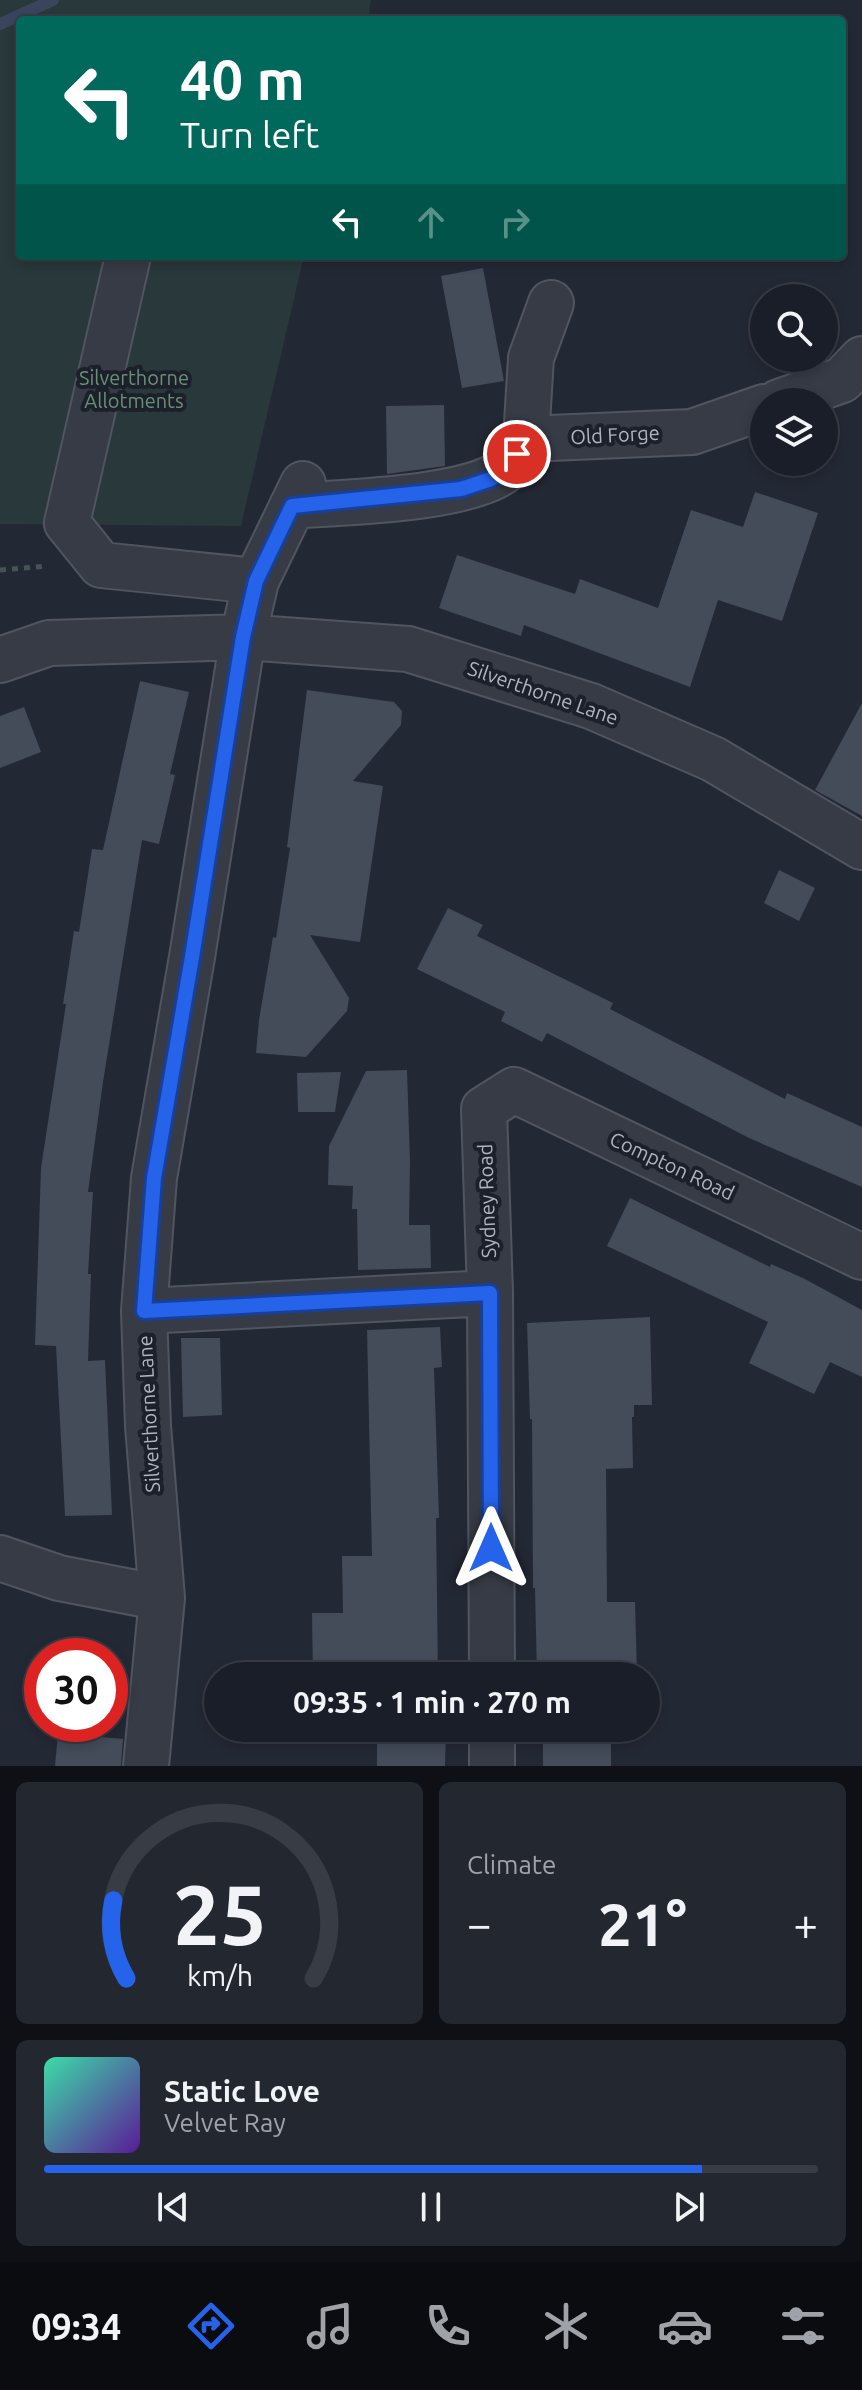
<!DOCTYPE html>
<meta charset="utf-8">
<style>
body{margin:0;font-family:Ubuntu,sans-serif;background:#232730;color:#f1f3f6;height:100vh;display:flex;flex-direction:column;font-size:30px;white-space:nowrap}
*{box-sizing:border-box;margin:0}
p{font-size:26px;color:#9fa2a8}
.icon{flex:none;width:44px;height:44px;fill:none;stroke:currentColor;stroke-width:2;stroke-linecap:round;stroke-linejoin:round}
.map{position:relative;height:1766px;overflow:hidden}
.sheet{display:flex;flex-direction:column;gap:16px;padding:16px;background:#0e1016;flex:1}
.sheet>*{flex:none}
.hud{position:absolute;left:16px;top:16px;width:830px;height:244px;border-radius:8px;box-shadow:0 4px 12px #0003,0 0 0 2px #383c45;background:#00695c;color:#fff;overflow:hidden}
.fabs{position:absolute;left:750px;top:284px;display:grid;gap:16px}
.fabs a{display:grid;place-items:center;width:88px;height:88px;border-radius:50%;background:#1a1e28;box-shadow:0 4px 12px #0003,0 0 0 2px #383c45;font-size:40px}
.speed{position:absolute;left:24px;top:1638px;display:flex;gap:16px;font-size:40px;font-weight:700;text-align:center}
.speed>*{display:grid;place-content:center;width:104px;height:104px;border-radius:50%;background:#1a1e28;box-shadow:0 4px 12px #0003,0 0 0 2px #383c45;line-height:1}
.speed .limit{border:12px solid #d22;background:#fff;color:#111}
.pin{position:absolute;display:grid;place-items:center;width:68px;height:68px;color:#fff;margin:-34px;border:4px solid #fff;border-radius:50%;box-shadow:0 2px 8px #0007}
.me{position:absolute;width:88px;margin:-44px;rotate:0deg;stroke-linejoin:round;filter:drop-shadow(0 0 6px #0008)}
.turn{display:flex;align-items:center;gap:28px;height:168px;padding:0 32px;font-size:36px}
.turn .icon{width:104px;height:104px;stroke-width:2.5}
.turn b{display:block;font-size:56px;line-height:68px}
.lanes{display:flex;align-items:center;height:76px;padding:0 32px;background:#0003;justify-content:center;gap:40px;direction:ltr}
.lanes .off{opacity:.35}
.big{font-size:60px;font-weight:700;line-height:1.1}
.sheet .card{flex:1;display:flex;flex-direction:column;justify-content:center;gap:12px;min-width:0;padding:0 28px;border-radius:12px;background:#232730}
.sheet .dial{align-items:center;gap:0}
.dial svg{height:208px;overflow:visible;fill:none;stroke:#383c45;stroke-width:7;stroke-linecap:round;text-anchor:middle}
.dial text{fill:#f1f3f6;stroke:none}
.song{display:flex;align-items:center;gap:24px}
.cover{width:96px;height:96px;border-radius:12px;background:linear-gradient(135deg,hsl(160 70% 55%),hsl(270 70% 35%))}
.played{height:8px;border-radius:4px;background:linear-gradient(90deg,#2563eb 85%,#383c45 85%)}
.keys{display:flex;justify-content:space-around;direction:ltr}
.heat{display:flex;justify-content:space-between;align-items:center;font-size:44px;direction:ltr}
.sheet .tiles{flex:1;display:grid;gap:16px;grid-template-columns:1fr 1fr}
.card:last-child{grid-column:span 2}
.trip{position:absolute;left:204px;top:1662px;width:456px;height:80px;border-radius:40px;background:#1a1e28;box-shadow:0 4px 12px #0003,0 0 0 2px #383c45;font-weight:700;line-height:80px;text-align:center}
.tab-bar{display:flex;height:128px;justify-content:space-around;align-items:center;background:#0a0c10;color:#9fa2a8}
.tab-bar .icon{width:56px;height:56px}
.tab-bar .on{color:#2563eb}
.tab-bar b{font-size:36px;color:#f1f3f6}
.map>svg:first-child{display:block}
.green{fill:#29383a}
.lines{fill:none;stroke-linecap:round;stroke-linejoin:round}
.stream{stroke:#3a445c;stroke-width:12}
.building{fill:#444b59}
.minor-casing{stroke:#505560;stroke-width:48}
.path{stroke:#465357;stroke-width:5;stroke-dasharray:6 6;stroke-linecap:butt}
.minor{stroke:#363b46;stroke-width:44}
.route-casing{stroke:#184099;stroke-width:20}
.route{stroke:#2563eb;stroke-width:14}
.labels{text-anchor:middle;stroke-width:8;stroke-linejoin:round;paint-order:stroke}
.park-label{font-size:20px;fill:#6b8f78;stroke:#1b202a}
.street-label{font-size:20px;fill:#b0b5c2;stroke:#1b202a}
</style>
<div class="map">
<svg width="862" height="1766" viewBox="0 0 862 1766">
<rect width="100%" height="100%" fill="#232835"/>
<path class="green" d="M0,0H371L368,20H20V256H304L241,526L0,524Z"/>
<g class="lines">
<path class="stream" d="M0,24L53,0"/>
</g>
<path class="building" d="M483,268L504,381L462,388L441,276Z
M444,405L445,466L387,474L386,406Z
M755,492L818,513L782,621L718,600L690,687L524,625L521,636L439,608L457,555L575,594L580,579L658,608L691,510L743,527Z
M140,681L189,692L170,774L175,775L159,844L142,840L103,1082L88,1192H93L88,1274H91L88,1361L105,1360L112,1515L65,1516L56,1346L35,1345L41,1168L66,1004H63L74,931L79,932L92,849L103,850Z
M307,690L394,702L402,711L401,725L353,781L383,786L360,942L310,935L349,998L347,1011L306,1057L256,1053L259,1020L273,937L276,938L290,848L287,847Z
M862,703V816L815,790Z
M24,707L41,752L0,768V716Z
M779,870L815,888L799,921L764,903Z
M448,908L483,925L477,936L613,1003L610,1009L785,1099L787,1093L862,1127V1187L749,1138L547,1033L542,1042L501,1021L505,1012L417,969Z
M407,1070L410,1161L409,1225H430L431,1268L358,1270L357,1209H352L353,1186L328,1185L329,1146L366,1071Z
M341,1072L335,1112H298L297,1073Z
M630,1198L770,1267L771,1264L803,1278L862,1310V1377L830,1362L814,1394L749,1363L768,1322L607,1246Z
M650,1317L652,1405H634V1417H632L633,1468L606,1469L607,1602H635L637,1676H537L535,1588H533L532,1419H530L527,1323Z
M440,1327L442,1367L434,1368L439,1518H436L438,1676H313L312,1613H343L342,1556H372L367,1330Z
M181,1338H220L222,1415L183,1417Z
M377,1728H446L445,1766H377Z
M538,1728H638L639,1738L611,1739V1766H543V1740H539Z
M58,1733L123,1739L121,1766H55Z"/>
<g class="lines">
<defs>
<path id="minor" d="M128,256L67,523L101,565L256,581
M779,402L842,380L862,359
M526,439L531,358L551,303
M292,506C343,502 468,500 505,470C514,462 520,449 526,439L692,432L764,407
M0,660L49,643L243,637L408,649L591,706L713,759L862,847
M144,1311L490,1293
M0,1558L59,1578L162,1598
M492,1676L490,1293L484,1109L514,1090L862,1257
M492,1728V1766
M146,1766L162,1598L148,1426L144,1311L154,1178L192,957L243,637L256,581L303,484"/>
</defs>
<use href="#minor" class="minor-casing"/>
<path class="path" d="M0,570L47,566"/>
<use href="#minor" class="minor"/>
</g>
<g class="lines">
<defs>
<path id="route" d="M491,1548L490,1293L144,1311L154,1178L192,957L243,637L256,581L292,506L461,489L491,479L508,468L517,454"/>
</defs>
<use href="#route" class="route-casing"/>
<use href="#route" class="route"/>
</g>
<g class="labels">
<g class="park-label">
<text x="134" y="385">Silverthorne<tspan x="134" dy="23">Allotments</tspan></text>
</g>
<g class="street-label">
<text transform="translate(615 435) rotate(-3)" y="7">Old Forge</text>
<text transform="translate(543 693) rotate(19)" y="7">Silverthorne Lane</text>
<text transform="translate(672 1166) rotate(25)" y="7">Compton Road</text>
<text transform="translate(487 1201) rotate(-92)" y="7">Sydney Road</text>
<text transform="translate(149 1414) rotate(-93)" y="7">Silverthorne Lane</text>
</g>
</g>
</svg>
<div class="fabs">
<a><svg class="icon" aria-label="search" viewBox="0 0 24 24"><circle cx="10" cy="10" r="6"/><path d="M15 15l6 6"/></svg></a>
<a><svg class="icon" aria-label="layers" viewBox="0 0 24 24"><path d="M12 4l9 5-9 5-9-5zM3 14l9 5 9-5"/></svg></a>
</div>
<div class="speed"><div class="limit">30</div></div>
<div class="pin" style="left:517px;top:454px;background:#d93025"><svg class="icon" aria-label="arrive" viewBox="0 0 24 24"><path d="M6 21V4h12l-3 4 3 4H6"/></svg></div>
<svg class="me" style="left:491px;top:1548px" viewBox="-20 -20 40 40"><path d="M0-17L14 15 0 8-14 15z" fill="#2563eb" stroke="#fff" stroke-width="4"/></svg>
<div class="trip">09:35 · 1 min · 270 m</div>
<div class="hud">
<div class="turn"><svg class="icon" aria-label="left" viewBox="0 0 24 24"><path d="M17 20v-9H6M10 6l-5 5 5 5"/></svg><div><b>40 m</b>Turn left</div></div>
<div class="lanes"><svg class="icon" aria-label="left" viewBox="0 0 24 24"><path d="M17 20v-9H6M10 6l-5 5 5 5"/></svg><svg class="icon off" aria-label="ahead" viewBox="0 0 24 24"><path d="M12 20V5M6 11l6-6 6 6"/></svg><svg class="icon off" aria-label="right" viewBox="0 0 24 24"><path d="M7 20v-9h11M14 6l5 5-5 5"/></svg></div>
</div>
</div>
<section class="sheet">
<div class="tiles">
<div class="card dial"><svg viewBox="0 0 100 80">
<path d="M14 69A42 42 0 1 1 86 69"/>
<path d="M14 69A42 42 0 0 1 9 39" stroke="#2563eb"/>
<text x="50" y="56" font-size="32" font-weight="700">25</text>
<text x="50" y="72" font-size="11">km/h</text>
</svg></div>
<div class="card"><p>Climate</p>
<div class="heat"><a>−</a><b class="big">21°</b><a>+</a></div>
</div>
<div class="card">
<div class="song"><i class="cover"></i><div><b>Static Love</b><p>Velvet Ray</p></div></div>
<div class="played"></div>
<div class="keys"><svg class="icon" aria-label="previous" viewBox="0 0 24 24"><path d="M18 5L8 12l10 7zM5 5v14"/></svg><svg class="icon" aria-label="pause" viewBox="0 0 24 24"><path d="M8 5v14M16 5v14"/></svg><svg class="icon" aria-label="next" viewBox="0 0 24 24"><path d="M6 5l10 7-10 7zM19 5v14"/></svg></div>
</div>
</div>
</section>
<nav class="tab-bar">
<b>09:34</b>
<svg class="icon on" aria-label="directions" viewBox="0 0 24 24"><path d="M12 3l9 9-9 9-9-9zM9 14v-3h6M13 9l2 2-2 2"/></svg>
<svg class="icon" aria-label="music" viewBox="0 0 24 24"><path d="M9 18V5l10-2v13"/><circle cx="6" cy="18" r="3"/><circle cx="16" cy="16" r="3"/></svg>
<svg class="icon" aria-label="phone" viewBox="0 0 24 24"><path d="M5 4h4l2 5-3 2q2 4 5 5l2-3 5 2v4C11 20 4 13 5 4z"/></svg>
<svg class="icon" aria-label="climate" viewBox="0 0 24 24"><path d="M12 3v18M4 7l16 10M4 17L20 7"/></svg>
<svg class="icon" aria-label="car" viewBox="0 0 24 24"><path d="M5 17H2v-5l4-1 3-4h7l3 4 3 1v5h-3M9 17h6M6 11h13"/><circle cx="7" cy="17" r="2"/><circle cx="17" cy="17" r="2"/></svg>
<svg class="icon" aria-label="filters" viewBox="0 0 24 24"><path d="M4 7h16M4 17h16"/><circle cx="9" cy="7" r="2"/><circle cx="15" cy="17" r="2"/></svg>
</nav>
